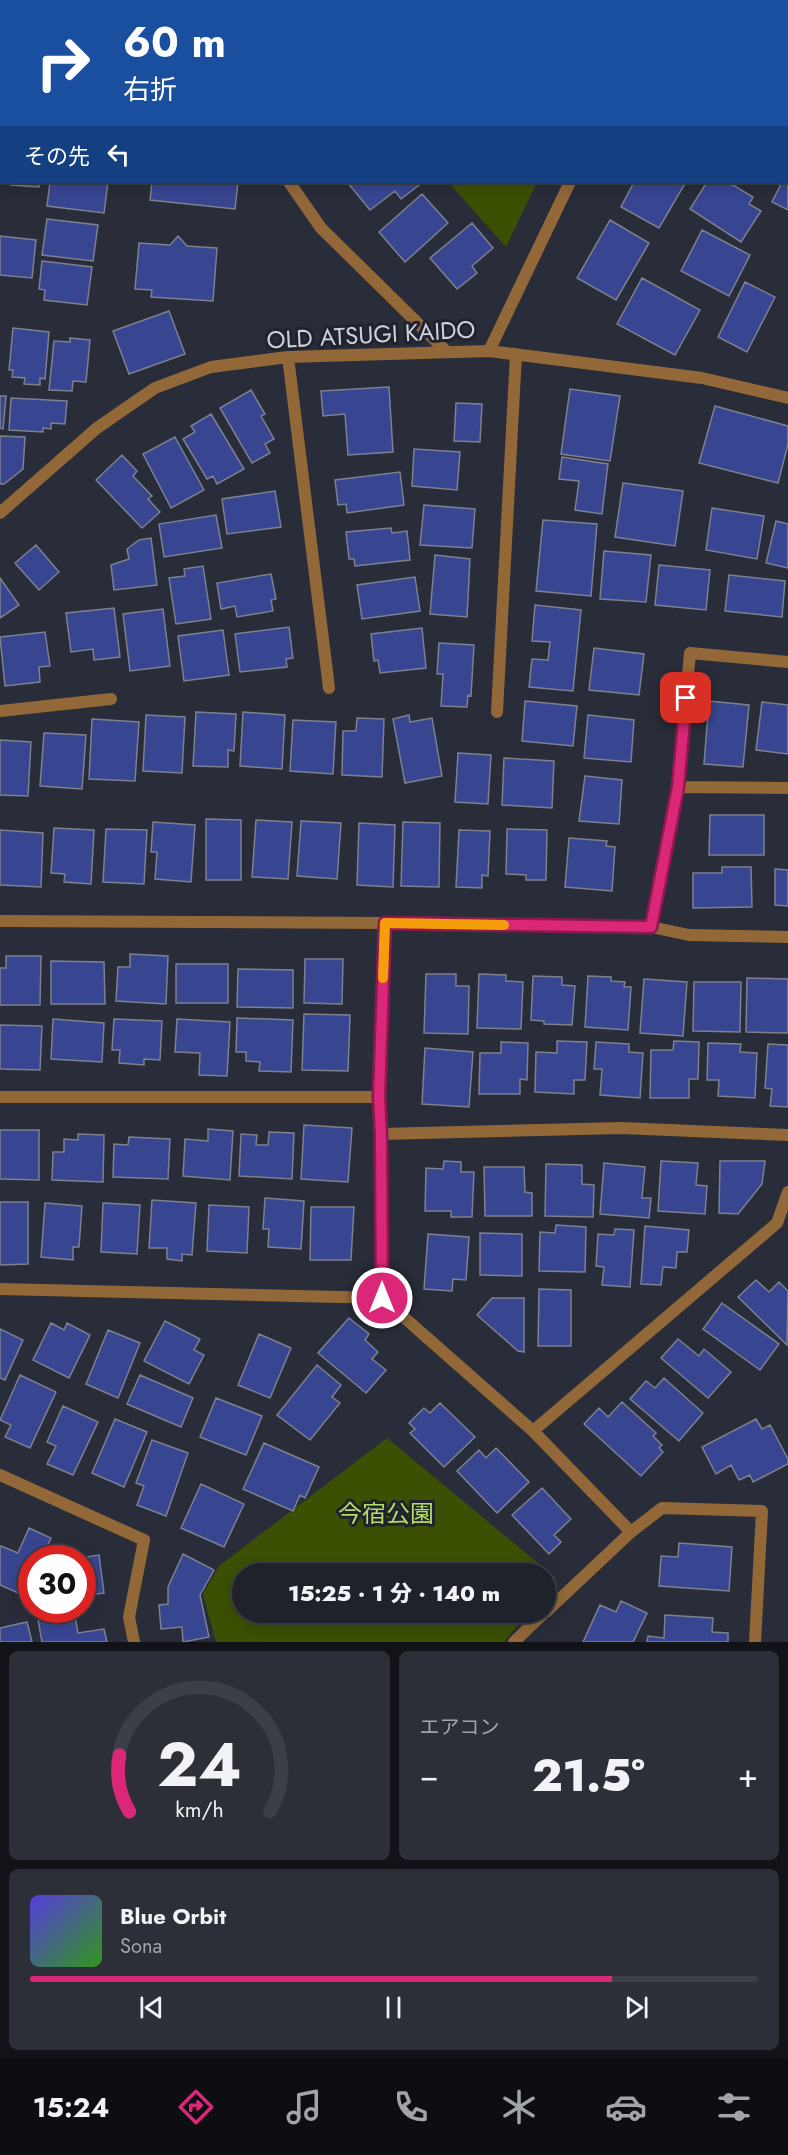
<!DOCTYPE html>
<html lang="ja">
<meta charset="utf-8">
<style>
body{margin:0;font-family:Jost,"Noto Sans JP",sans-serif;background:#2c2f37;color:#f1f3f6;height:100vh;display:flex;flex-direction:column;font-size:22px;white-space:nowrap}
*{box-sizing:border-box;margin:0}
p{font-size:20px;color:#a1a4a9}
.icon{flex:none;width:33px;height:33px;fill:none;stroke:currentColor;stroke-width:2;stroke-linecap:round;stroke-linejoin:round}
.map{position:relative;height:1642px;overflow:hidden}
.drawer{display:flex;flex-direction:column;gap:9px;padding:9px;background:#111318;flex:1}
.drawer>*{flex:none}
.guide{position:absolute;left:0px;top:0px;width:789px;height:183px;box-shadow:0 3px 15px #0003,0 0 0 2px #3c3f47;background:#1a4fa0;color:#fff;overflow:hidden}
.speed{position:absolute;left:18px;top:1545px;display:flex;gap:12px;font-size:30px;font-weight:700;text-align:center}
.speed>*{display:grid;place-content:center;width:78px;height:78px;border-radius:50%;background:#1f222b;box-shadow:0 3px 15px #0003,0 0 0 2px #3c3f47;line-height:1}
.speed .limit{border:9px solid #d22;background:#fff;color:#111}
.pin{position:absolute;display:grid;place-items:center;width:51px;height:51px;color:#fff;margin:-26px;border-radius:12px;box-shadow:0 3px 9px #0006}
.me{position:absolute;width:66px;margin:-33px;rotate:0deg;stroke-linejoin:round;filter:drop-shadow(0 0 4px #0008)}
.turn{display:flex;align-items:center;gap:21px;height:126px;padding:0 24px;font-size:27px}
.turn .icon{width:78px;height:78px;stroke-width:2.5}
.turn b{display:block;font-size:42px;line-height:51px}
.then{display:flex;align-items:center;height:57px;padding:0 24px;background:#0003;gap:12px;font-size:22px}
.big{font-size:45px;font-weight:800;line-height:1.1}
.drawer .widget{flex:1;display:flex;flex-direction:column;justify-content:center;gap:9px;min-width:0;padding:0 21px;border-radius:9px;background:#2c2f37}
.drawer .dial{align-items:center;gap:0}
.dial svg{height:156px;overflow:visible;fill:none;stroke:#3c3f47;stroke-width:7;stroke-linecap:round;text-anchor:middle}
.dial text{fill:#f1f3f6;stroke:none}
.song{display:flex;align-items:center;gap:18px}
.cover{width:72px;height:72px;border-radius:9px;background:linear-gradient(135deg,hsl(250 70% 55%),hsl(110 70% 35%))}
.played{height:6px;border-radius:3px;background:linear-gradient(90deg,#db2777 80%,#3c3f47 80%)}
.keys{display:flex;justify-content:space-around;direction:ltr}
.heat{display:flex;justify-content:space-between;align-items:center;font-size:33px;direction:ltr}
.drawer .tiles{flex:1;display:grid;gap:9px;grid-template-columns:1fr 1fr}
.widget:last-child{grid-column:span 2}
.trip{position:absolute;left:232px;top:1563px;width:324px;height:60px;border-radius:30px;background:#1f222b;box-shadow:0 3px 15px #0003,0 0 0 2px #3c3f47;font-weight:800;line-height:60px;text-align:center}
.tab-bar{display:flex;height:96px;justify-content:space-around;align-items:center;background:#0c0e11;color:#a1a4a9}
.tab-bar .icon{width:42px;height:42px}
.tab-bar .current{color:#db2777}
.tab-bar b{font-size:27px;color:#f1f3f6}
.map>svg:first-child{display:block}
.green{fill:#3b5003}
.building{fill:#384692;stroke:#7c808f;stroke-width:1.5}
.lines{fill:none;stroke-linecap:round;stroke-linejoin:round}
.street{stroke:#926839;stroke-width:12}
.route-casing{stroke:#8e194d;stroke-width:15}
.route{stroke:#db2777;stroke-width:10}
.slow{stroke:#f59e0b;stroke-width:10}
.labels{text-anchor:middle;stroke-width:6;stroke-linejoin:round;paint-order:stroke}
.street-label{font-size:24px;fill:#cfd1d9;stroke:#20232f}
.park-label{font-size:24px;fill:#b5dd64;stroke:#20232f}
</style>
<div class="map">
<svg width="788" height="1642" viewBox="0 0 788 1642">
<rect width="100%" height="100%" fill="#292d39"/>
<path class="green" d="M448,182H537L506,247Z
M387,1438L556,1578L546,1591V1574H243V1612L528,1613L504,1642H216L203,1594L219,1566Z"/>
<path class="building" d="M339,0H445L446,2H337Z
M788,171V210L772,202L782,182H788Z
M12,182H40L39,187L11,185Z
M50,182H108L104,213L47,206Z
M152,182H238L235,209L150,200Z
M347,182H423L401,199L395,191L370,210Z
M629,182H686L659,228L621,207L633,184Z
M707,182H728L753,197L749,204L761,211L741,242L690,209Z
M422,194L448,223L405,262L379,232Z
M47,219L98,225L93,261L42,255Z
M610,220L649,243L616,300L577,278Z
M472,223L493,248L472,266L477,273L457,289L430,258Z
M702,230L750,255L729,296L681,271Z
M0,236L36,240L32,278L0,275Z
M178,236L187,246L217,248L213,301L151,297L152,290L135,289L139,243L170,245Z
M42,261L92,267L87,305L44,300L45,290L39,289Z
M642,278L700,310L675,355L617,324Z
M745,282L775,297L747,352L718,337Z
M169,311L185,354L129,374L113,331Z
M13,328L49,332L45,379L40,378V385L24,384L25,378L12,377L13,370H9Z
M70,338L90,340L86,382L73,381L72,391L49,390L54,341L70,342Z
M389,387L393,452L348,455L345,414L323,416L321,391Z
M570,389L620,396L610,461L561,454Z
M251,390L265,414L261,416L274,439L265,444L270,453L252,463L220,408Z
M0,396H6L3,429L0,428Z
M11,398L67,401L65,424L51,423V429L43,428V432L9,430Z
M456,403L482,404L480,442L454,441Z
M715,406L788,426V444L778,483L699,463Z
M211,414L244,469L217,484L213,476L207,479L183,439L195,432L191,426Z
M0,436L25,437L23,469L4,484H0Z
M175,437L204,490L171,508L143,454Z
M414,449L460,452L457,490L412,486Z
M122,455L137,471L133,476L152,496L148,499L160,512L142,528L96,480Z
M562,457L608,464L602,514L575,510L579,481L559,479Z
M400,472L404,505L347,513L346,504L338,505L335,480Z
M623,483L683,491L675,546L615,537Z
M275,491L281,527L227,534L222,499Z
M424,505L475,509L472,548L420,545Z
M712,508L764,516L757,559L706,550Z
M216,515L222,548L164,557L159,524Z
M543,520L597,524L591,596L536,591Z
M776,521L788,524V568L766,563Z
M391,528L392,533L407,531L410,560L355,566L354,559H349L346,532Z
M151,538L157,585L114,590L111,565L129,559L127,549L139,540Z
M36,545L59,572L39,590L15,563Z
M604,551L651,555L646,602L600,599Z
M435,555L470,559L467,617L430,614Z
M659,565L710,570L706,610L655,605Z
M203,566L211,619L176,624L169,578L185,576L184,569Z
M271,574L276,599L271,600L273,611L237,617L235,606L221,609L217,583Z
M729,575L785,581L782,617L725,611Z
M415,577L420,611L362,619L357,585Z
M0,578L19,605L0,618Z
M535,605L581,610L573,691L529,687L532,659L548,660L550,642L532,641Z
M114,608L120,657L94,660L93,649L71,652L66,613Z
M163,609L170,666L130,671L123,614Z
M289,627L293,658L286,659L287,667L240,672L235,634Z
M422,628L426,668L380,673L378,660L374,661L371,634Z
M223,630L229,675L184,681L178,636Z
M45,632L50,666L39,667L40,682L5,686L0,637Z
M439,643L474,645L471,696L468,695L467,707L441,706L443,674H437Z
M594,648L644,654L639,695L589,690Z
M525,701L577,706L573,746L522,741Z
M709,701L749,705L743,767L704,764Z
M762,702L788,705V754L756,750Z
M196,712L236,714L234,751L228,750V767L193,766Z
M243,712L285,715L282,769L240,766Z
M146,715L185,717L182,773L143,771Z
M409,715L410,722L432,718L442,776L405,783L393,719Z
M588,715L634,720L631,762L584,758Z
M357,718L384,719L382,777L342,775L343,731H356Z
M92,719L139,722L135,781L89,779Z
M293,720L336,722L333,774L290,771Z
M44,733L86,735L82,789L40,786Z
M0,740L31,742L28,796L0,795Z
M458,753L491,755L488,804L455,802Z
M504,758L554,761L552,808L502,805Z
M585,776L622,780L619,824L579,821Z
M710,815H764V855H709Z
M206,819L241,820V880H206Z
M256,820L292,822L288,879L252,877Z
M301,821L341,823L337,879L297,876Z
M153,822L195,825L191,882L155,879L157,852H151Z
M403,822L440,823L439,887L401,886Z
M359,823L395,825L393,887L357,885Z
M54,828L94,830L91,884L64,882L65,874L51,873Z
M106,829L147,830L144,884L103,882Z
M507,829L547,830L546,880H526V875L506,874Z
M0,830L43,833L41,887L0,885Z
M459,830L490,831L488,876L482,875V888L456,887Z
M569,838L607,841L606,846L615,847L612,891L565,887Z
M722,867H751L752,907L693,908V873H722Z
M775,869L788,870V906L775,905Z
M130,954L168,956L166,1004L116,1001L118,967H130Z
M6,956H41L40,1005H0V968H6Z
M305,959H343L342,1004L304,1003Z
M51,961L104,962L105,1004H51Z
M176,964H228V1003H176Z
M238,969L293,970V1008L237,1007Z
M426,974H456V986H469L468,1034L424,1033Z
M479,974L506,975V981L523,982L521,1029L477,1028Z
M533,976L562,977V985L575,986L572,1025L544,1024V1021L531,1020Z
M588,976L611,977V981L625,982L624,987H631L628,1030L585,1027Z
M747,978L788,979V1033L746,1032Z
M644,979L687,982L683,1036L640,1033Z
M694,982H741L740,1032L693,1031Z
M304,1014L350,1015L348,1071L302,1070Z
M237,1018L293,1020L291,1072L259,1071L260,1062L246,1061V1052H236Z
M53,1019L104,1023L102,1062L51,1059Z
M114,1019L162,1021L160,1060L144,1059V1065L119,1063L120,1050H112Z
M177,1019L230,1022L227,1076L199,1075L200,1053L175,1052Z
M0,1025L42,1026L40,1070L0,1069Z
M557,1041L587,1042L585,1080H574V1094L535,1092L536,1052L557,1053Z
M674,1041L699,1042L698,1079H689V1098H650L651,1050H673Z
M501,1042L528,1043L527,1080L520,1079V1094H479L480,1053H501Z
M596,1042L629,1044V1052L643,1053L640,1098L600,1095L602,1069H594Z
M708,1043L741,1044L740,1052L757,1053L755,1098L718,1096L719,1080H707Z
M768,1044L788,1045V1107L770,1106L772,1089L765,1088Z
M425,1048L473,1052L469,1107L422,1104Z
M304,1125L352,1128L348,1182L301,1179Z
M208,1129L233,1131L230,1180L183,1176L185,1139L208,1141Z
M0,1130H39V1180L0,1179Z
M269,1132L294,1133L292,1179L239,1176L241,1134L257,1135L256,1145H268Z
M78,1134L104,1135L103,1182L52,1180L53,1152H64V1139L78,1140Z
M129,1137L170,1139L168,1179L113,1177L114,1144L128,1145Z
M444,1161L461,1162V1172H474L472,1217H451V1211H425L426,1168L443,1169Z
M661,1161L698,1163L696,1185L707,1186L705,1214L658,1211Z
M720,1161H765L762,1184L738,1214L719,1213Z
M604,1163L645,1167L642,1198H651L649,1218L600,1214Z
M546,1164L582,1165V1184L594,1185L593,1217L545,1216Z
M484,1167H524L525,1192L532,1193V1216H485Z
M265,1198L304,1201L301,1249L268,1247L269,1229H263Z
M152,1200L196,1203L192,1255L182,1254V1261L167,1259V1248H149Z
M0,1202H28V1264L0,1265Z
M45,1203L82,1206L79,1247H73V1260L41,1257Z
M103,1203L140,1205L137,1254L101,1252Z
M209,1205L249,1207L247,1253L207,1251Z
M311,1207H354L351,1260H310Z
M556,1225L586,1227L585,1272L539,1271L540,1232L555,1233Z
M645,1226L689,1230L687,1252H677L676,1268L663,1267L661,1285L641,1284Z
M615,1229L634,1230L630,1287L602,1285L604,1267L596,1266L598,1234L614,1235Z
M480,1233L522,1234V1276L480,1275Z
M428,1234L469,1237L466,1280L453,1279L452,1291L424,1289Z
M756,1280L769,1292L779,1282L788,1291L787,1345L738,1297Z
M539,1289L571,1290V1346H538Z
M492,1298H524V1352L518,1351L477,1315Z
M722,1303L779,1344L760,1370L703,1329Z
M349,1318L369,1334L365,1340L378,1352L372,1359L386,1370L366,1393L318,1353Z
M165,1321L200,1339L194,1350L204,1355L189,1384L144,1361Z
M51,1323L64,1330L67,1323L90,1335L69,1378L33,1360Z
M0,1329L23,1340L5,1380L0,1378Z
M108,1330L140,1343L118,1398L86,1384Z
M259,1334L291,1348L270,1398L238,1385Z
M678,1339L699,1356L704,1349L731,1372L708,1398L661,1358Z
M317,1365L341,1385L332,1397L340,1403L310,1440L277,1415Z
M20,1375L56,1392L30,1448L5,1437L11,1425L0,1420Z
M140,1375L193,1398L181,1427L127,1404Z
M664,1378L703,1413L679,1441L630,1399L646,1381L655,1388Z
M216,1398L262,1416L246,1455L200,1437Z
M622,1402L656,1433L653,1436L662,1445L659,1448L663,1452L641,1476L584,1424L599,1408L608,1417Z
M440,1403L475,1437L444,1467L410,1433L415,1429L409,1423L424,1408L430,1413Z
M63,1406L98,1422L73,1475L47,1464L56,1446L47,1442Z
M115,1419L147,1432L124,1487L92,1473Z
M756,1419L762,1429L770,1425L788,1459V1464L753,1482L750,1475L739,1480L731,1465L716,1474L702,1447Z
M152,1440L188,1453L166,1516L137,1505L144,1486L136,1483Z
M264,1443L319,1467L305,1498L300,1495L293,1511L243,1489Z
M496,1448L529,1482L497,1513L457,1471L479,1450L486,1458Z
M201,1484L244,1504L224,1547L181,1528Z
M542,1488L571,1519L554,1535L561,1542L549,1554L512,1515Z
M29,1528L51,1538L42,1558H32V1582L25,1596L0,1585V1548L1,1546L18,1553Z
M679,1543L732,1547L729,1591L659,1586L661,1556L678,1557Z
M183,1554L214,1570L200,1595L209,1637L183,1642L182,1627L161,1629L159,1605L168,1604V1587Z
M99,1555L104,1593L82,1596V1558H80Z
M621,1601L647,1613L633,1642H583L600,1605L616,1612Z
M59,1610H74L78,1633L104,1629L107,1642H42L37,1614Z
M665,1615L713,1618L712,1632L728,1633V1642H647L648,1636L664,1638Z
M27,1622L32,1642H0V1628Z"/>
<g class="lines">
<path class="street" d="M182,0L183,2
M590,0V2
M703,2V0
M289,182L321,228L446,351
M489,351L570,182
M288,357L329,688
M0,513L97,428L155,388L211,367L288,357L489,351L702,378L788,398
M0,711L111,699
M497,712L516,354
M678,787L788,788
M0,921L385,923
M651,927L689,935L788,937
M0,1097H379
M381,1134L622,1128L788,1135
M0,1289L382,1298
M533,1431L777,1223L788,1192
M0,1475L144,1540L129,1617L134,1642
M631,1532L533,1431L382,1298L381,1134L379,1097L385,923L651,927L678,787L690,653L788,662
M546,1612L631,1532L662,1508L762,1511L755,1642
M514,1642L545,1612"/>
</g>
<g class="lines">
<defs>
<path id="route" d="M382,1298L381,1134L379,1097L385,923L651,927L678,787L686,698"/>
</defs>
<use href="#route" class="route-casing"/>
<use href="#route" class="route"/>
<path class="slow" d="M383,978L385,923L504,925"/>
</g>
<g class="labels">
<g class="street-label">
<text transform="translate(371 335) rotate(-3)" y="8">OLD ATSUGI KAIDO</text>
</g>
<g class="park-label">
<text x="386" y="1522">今宿公園</text>
</g>
</g>
</svg>
<div class="speed"><div class="limit">30</div></div>
<div class="pin" style="left:686px;top:698px;background:#d93025"><svg class="icon" aria-label="arrive" viewBox="0 0 24 24"><path d="M6 21V4h12l-3 4 3 4H6"/></svg></div>
<svg class="me" style="left:382px;top:1298px" viewBox="-20 -20 40 40"><circle r="17" fill="#db2777" stroke="#fff" stroke-width="3"/><path d="M0-11L8 9 0 5-8 9z" fill="#fff"/></svg>
<div class="trip">15:25 · 1 分 · 140 m</div>
<div class="guide">
<div class="turn"><svg class="icon" aria-label="right" viewBox="0 0 24 24"><path d="M7 20v-9h11M14 6l5 5-5 5"/></svg><div><b>60 m</b>右折</div></div>
<div class="then">その先<svg class="icon" aria-label="left" viewBox="0 0 24 24"><path d="M17 20v-9H6M10 6l-5 5 5 5"/></svg></div>
</div>
</div>
<section class="drawer">
<div class="tiles">
<div class="widget dial"><svg viewBox="0 0 100 80">
<path d="M14 69A42 42 0 1 1 86 69"/>
<path d="M14 69A42 42 0 0 1 9 40" stroke="#db2777"/>
<text x="50" y="56" font-size="32" font-weight="700">24</text>
<text x="50" y="72" font-size="11">km/h</text>
</svg></div>
<div class="widget"><p>エアコン</p>
<div class="heat"><a>−</a><b class="big">21.5°</b><a>+</a></div>
</div>
<div class="widget">
<div class="song"><i class="cover"></i><div><b>Blue Orbit</b><p>Sona</p></div></div>
<div class="played"></div>
<div class="keys"><svg class="icon" aria-label="previous" viewBox="0 0 24 24"><path d="M18 5L8 12l10 7zM5 5v14"/></svg><svg class="icon" aria-label="pause" viewBox="0 0 24 24"><path d="M8 5v14M16 5v14"/></svg><svg class="icon" aria-label="next" viewBox="0 0 24 24"><path d="M6 5l10 7-10 7zM19 5v14"/></svg></div>
</div>
</div>
</section>
<nav class="tab-bar">
<b>15:24</b>
<svg class="icon current" aria-label="directions" viewBox="0 0 24 24"><path d="M12 3l9 9-9 9-9-9zM9 14v-3h6M13 9l2 2-2 2"/></svg>
<svg class="icon" aria-label="music" viewBox="0 0 24 24"><path d="M9 18V5l10-2v13"/><circle cx="6" cy="18" r="3"/><circle cx="16" cy="16" r="3"/></svg>
<svg class="icon" aria-label="phone" viewBox="0 0 24 24"><path d="M5 4h4l2 5-3 2q2 4 5 5l2-3 5 2v4C11 20 4 13 5 4z"/></svg>
<svg class="icon" aria-label="climate" viewBox="0 0 24 24"><path d="M12 3v18M4 7l16 10M4 17L20 7"/></svg>
<svg class="icon" aria-label="car" viewBox="0 0 24 24"><path d="M5 17H2v-5l4-1 3-4h7l3 4 3 1v5h-3M9 17h6M6 11h13"/><circle cx="7" cy="17" r="2"/><circle cx="17" cy="17" r="2"/></svg>
<svg class="icon" aria-label="filters" viewBox="0 0 24 24"><path d="M4 7h16M4 17h16"/><circle cx="9" cy="7" r="2"/><circle cx="15" cy="17" r="2"/></svg>
</nav>
